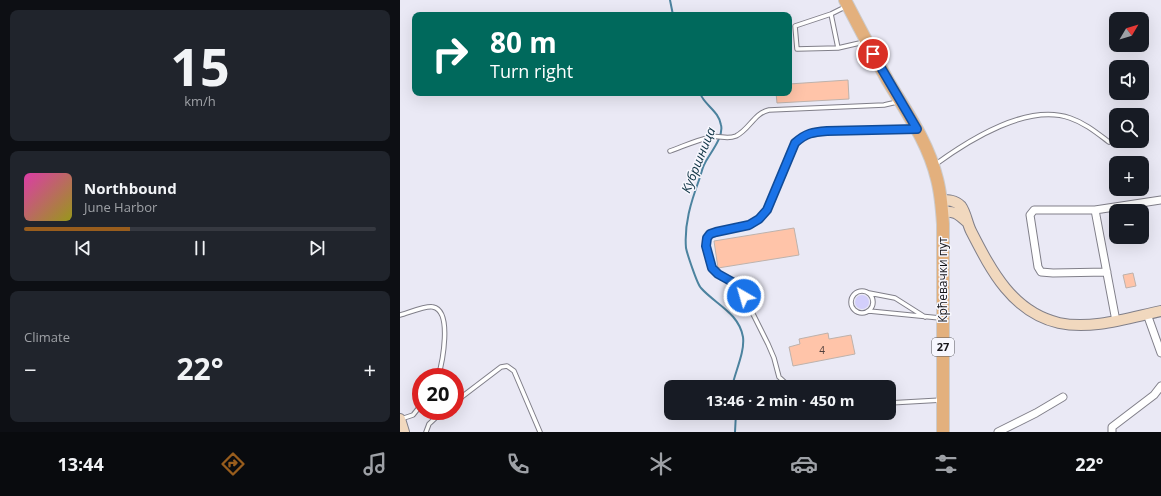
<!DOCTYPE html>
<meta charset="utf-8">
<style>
body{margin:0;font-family:"Open Sans",sans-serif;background:#20242c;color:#f1f3f6;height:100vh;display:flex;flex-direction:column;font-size:15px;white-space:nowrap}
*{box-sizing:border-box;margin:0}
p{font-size:13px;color:#9ea1a6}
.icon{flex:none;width:22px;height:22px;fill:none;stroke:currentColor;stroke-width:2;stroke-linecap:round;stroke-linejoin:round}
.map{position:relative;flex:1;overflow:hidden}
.drawer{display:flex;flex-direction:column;gap:10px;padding:10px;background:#0d0f14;width:400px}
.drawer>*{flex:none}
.guide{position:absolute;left:12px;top:12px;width:380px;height:84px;border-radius:8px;box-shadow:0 4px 16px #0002;background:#00695c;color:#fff;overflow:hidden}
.needle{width:26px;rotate:52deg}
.controls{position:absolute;left:709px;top:12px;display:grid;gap:8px}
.controls a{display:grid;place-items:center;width:40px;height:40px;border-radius:8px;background:#171b24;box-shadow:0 4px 16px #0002;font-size:20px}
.speed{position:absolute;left:12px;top:368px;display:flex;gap:8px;font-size:20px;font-weight:700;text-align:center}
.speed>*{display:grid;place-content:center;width:52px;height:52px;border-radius:50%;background:#171b24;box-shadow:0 4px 16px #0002;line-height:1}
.speed .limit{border:6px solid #d22;background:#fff;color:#111}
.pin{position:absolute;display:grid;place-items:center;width:34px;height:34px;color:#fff;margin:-17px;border:2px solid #fff;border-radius:50%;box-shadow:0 1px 4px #0007}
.me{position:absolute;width:44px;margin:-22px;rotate:322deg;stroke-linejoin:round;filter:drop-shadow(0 0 3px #0008)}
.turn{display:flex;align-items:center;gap:14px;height:84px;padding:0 12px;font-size:18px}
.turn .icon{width:52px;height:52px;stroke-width:2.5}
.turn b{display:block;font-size:28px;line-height:34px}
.big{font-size:30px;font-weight:700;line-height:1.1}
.drawer .widget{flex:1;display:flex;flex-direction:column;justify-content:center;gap:6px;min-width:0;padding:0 14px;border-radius:8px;background:#20242c}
.drawer .dial{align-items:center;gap:0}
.dial b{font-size:52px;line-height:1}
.song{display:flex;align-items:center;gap:12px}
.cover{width:48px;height:48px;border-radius:6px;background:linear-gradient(135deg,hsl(320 70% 55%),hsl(60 70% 35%))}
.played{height:4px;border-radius:2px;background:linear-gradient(90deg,#985d1d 30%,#363941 30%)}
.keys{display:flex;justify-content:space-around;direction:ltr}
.heat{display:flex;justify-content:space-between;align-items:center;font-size:22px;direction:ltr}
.trip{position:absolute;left:264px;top:380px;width:232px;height:40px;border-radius:8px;background:#171b24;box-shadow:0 4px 16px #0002;font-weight:700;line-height:40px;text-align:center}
.dock{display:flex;height:64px;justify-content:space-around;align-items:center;background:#090b0e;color:#9ea1a6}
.dock .icon{width:28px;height:28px}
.dock .current{color:#985d1d}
.dock b{font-size:18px;color:#f1f3f6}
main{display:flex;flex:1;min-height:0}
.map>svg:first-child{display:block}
.green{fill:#d3cffb}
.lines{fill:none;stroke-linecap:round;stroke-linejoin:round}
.stream{stroke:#4c839f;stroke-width:2}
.building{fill:#ffc4a9;stroke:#beb2ac}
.lane-casing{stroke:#807f89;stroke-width:5.5}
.street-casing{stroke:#807f89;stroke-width:9}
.secondary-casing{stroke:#807f89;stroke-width:12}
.primary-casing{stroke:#cccbcc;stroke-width:14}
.lane{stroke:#fff;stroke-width:3.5}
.street{stroke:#fff;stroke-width:7}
.secondary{stroke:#f1d8be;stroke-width:10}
.primary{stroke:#e3b07d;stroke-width:12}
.route-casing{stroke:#114b97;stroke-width:10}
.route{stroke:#1a73e8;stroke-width:7}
.labels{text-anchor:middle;stroke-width:3;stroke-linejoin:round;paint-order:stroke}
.number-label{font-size:10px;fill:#50403c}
.shield{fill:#f7f7fe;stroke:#59585d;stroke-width:1}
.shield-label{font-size:11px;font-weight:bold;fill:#151418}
.street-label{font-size:12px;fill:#151418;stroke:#f7f7fe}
.water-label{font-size:13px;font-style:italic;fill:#0f3344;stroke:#f7f7fe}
</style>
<main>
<section class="drawer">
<div class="widget dial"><b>15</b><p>km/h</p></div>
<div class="widget">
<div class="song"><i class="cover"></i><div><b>Northbound</b><p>June Harbor</p></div></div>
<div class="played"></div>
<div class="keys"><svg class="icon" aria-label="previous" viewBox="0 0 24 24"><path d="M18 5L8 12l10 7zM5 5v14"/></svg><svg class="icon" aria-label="pause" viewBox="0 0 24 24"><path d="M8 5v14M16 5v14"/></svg><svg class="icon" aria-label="next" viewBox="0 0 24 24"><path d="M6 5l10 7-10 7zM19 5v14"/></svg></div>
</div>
<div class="widget"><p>Climate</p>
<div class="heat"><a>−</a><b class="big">22°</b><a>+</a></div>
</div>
</section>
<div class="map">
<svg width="761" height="432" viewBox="0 0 761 432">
<rect width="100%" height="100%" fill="#eae9f5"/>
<path class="green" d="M455 302a7 7 0 1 1 14 0a7 7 0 1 1-14 0Z"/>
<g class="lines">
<path class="stream" d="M270,0L273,15
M300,93C304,105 319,111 321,125C324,137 310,153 305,163C302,168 301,175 299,180C291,202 284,224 286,248C287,253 297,284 301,288C315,304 339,313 343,337C345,352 335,372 332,387
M335,432L336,413"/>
</g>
<path class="building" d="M448,80L449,99L377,103L376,93H389V84Z
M394,228L399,255L318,268L314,241Z
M733,273L736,286L726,288L723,275Z
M428,333L429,339L451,335L455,354L393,366L389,347L400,344L399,339Z"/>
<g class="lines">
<defs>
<path id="lane" d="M447,6L431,14L395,26L397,49L438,48L464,42
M431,14L438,48
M270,151C284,146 297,140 311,137C320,135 326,140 336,136C350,129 354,113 369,110L484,105L497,102
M536,164C569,140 628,103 670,118C685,123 697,133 709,142
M451 302a11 11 0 1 1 22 0a11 11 0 1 1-22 0Z
M469,293L495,298L525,317
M469,311L540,318
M0,315C8,313 27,305 33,307C53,311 42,364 38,377
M390,387L379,377L374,358L368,344L340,288C334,281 326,279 318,274C307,266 306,250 307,238C317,227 336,230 349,224C357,221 362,216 367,210L395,143L404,135L413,132L427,131L515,129
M55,402L101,367L107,366L114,371L140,432
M489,403L542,400
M1,419L13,415L21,405
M26,432L29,424L43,411"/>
<path id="street" d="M695,210L716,321
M707,272L653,273L641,272L638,267L630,215L634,210H695L761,200
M747,314L761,353
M598,432L636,413L663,397
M712,432V427L754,395L761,386"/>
<path id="secondary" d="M541,200C548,200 555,200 561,206C566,213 567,223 571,231C591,270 612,312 659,323C692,330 728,318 761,311
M542,212C555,211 557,213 567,222
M0,419L4,432"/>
<path id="primary" d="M445,0C459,27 473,54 488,81C507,113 528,142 537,179C541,194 542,209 543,224V432"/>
</defs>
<use href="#lane" class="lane-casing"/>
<use href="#street" class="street-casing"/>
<use href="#secondary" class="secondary-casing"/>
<use href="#primary" class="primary-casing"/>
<use href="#lane" class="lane"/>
<use href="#street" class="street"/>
<use href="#secondary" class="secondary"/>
<use href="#primary" class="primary"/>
</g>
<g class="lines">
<defs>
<path id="route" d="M344,296L336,284L318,274L312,268L306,246L307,238L310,234L316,232L349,225L359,219L367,210L395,143C406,133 413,132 427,131L517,129L473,54"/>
</defs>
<use href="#route" class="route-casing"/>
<use href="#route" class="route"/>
</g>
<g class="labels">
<g class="number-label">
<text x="422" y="354">4</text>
</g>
<rect class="shield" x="532" y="338" width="22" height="18" rx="3"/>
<g class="shield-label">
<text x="543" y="351">27</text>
</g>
<g class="street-label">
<text transform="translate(543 280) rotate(-90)" y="4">Крћевачки пут</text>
</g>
<g class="water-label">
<text transform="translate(298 160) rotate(-68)" y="5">Кубршница</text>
</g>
</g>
</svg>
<div class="controls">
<a><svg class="needle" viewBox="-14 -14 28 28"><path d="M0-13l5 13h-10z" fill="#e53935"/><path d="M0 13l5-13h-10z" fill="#9ea1a6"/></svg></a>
<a><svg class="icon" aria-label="sound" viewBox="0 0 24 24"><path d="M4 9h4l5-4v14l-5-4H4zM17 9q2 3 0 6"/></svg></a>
<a><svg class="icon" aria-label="search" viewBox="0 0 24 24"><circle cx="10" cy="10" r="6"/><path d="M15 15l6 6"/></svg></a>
<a>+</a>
<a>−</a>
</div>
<div class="speed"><div class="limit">20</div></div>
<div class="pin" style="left:473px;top:54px;background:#d93025"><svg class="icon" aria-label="arrive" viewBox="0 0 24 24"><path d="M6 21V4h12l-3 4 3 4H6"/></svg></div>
<svg class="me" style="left:344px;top:296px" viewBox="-20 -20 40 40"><circle r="17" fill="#1a73e8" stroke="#fff" stroke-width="3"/><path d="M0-11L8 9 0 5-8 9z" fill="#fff"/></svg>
<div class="trip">13:46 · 2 min · 450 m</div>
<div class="guide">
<div class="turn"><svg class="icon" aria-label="right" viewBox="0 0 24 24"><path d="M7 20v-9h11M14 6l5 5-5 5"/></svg><div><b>80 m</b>Turn right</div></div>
</div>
</div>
</main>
<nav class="dock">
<b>13:44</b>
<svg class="icon current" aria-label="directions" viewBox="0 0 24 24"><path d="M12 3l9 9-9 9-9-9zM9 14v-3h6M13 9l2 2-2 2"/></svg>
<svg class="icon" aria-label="music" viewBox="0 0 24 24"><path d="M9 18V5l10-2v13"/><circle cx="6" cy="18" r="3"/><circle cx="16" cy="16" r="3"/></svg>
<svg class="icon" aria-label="phone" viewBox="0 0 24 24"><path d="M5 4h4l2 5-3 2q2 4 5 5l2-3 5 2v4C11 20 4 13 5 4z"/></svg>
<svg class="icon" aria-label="climate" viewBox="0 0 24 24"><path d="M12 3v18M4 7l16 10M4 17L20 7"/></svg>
<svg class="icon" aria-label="car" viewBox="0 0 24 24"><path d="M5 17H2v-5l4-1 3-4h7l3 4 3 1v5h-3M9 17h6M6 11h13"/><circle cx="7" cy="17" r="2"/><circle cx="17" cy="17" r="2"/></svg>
<svg class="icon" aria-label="filters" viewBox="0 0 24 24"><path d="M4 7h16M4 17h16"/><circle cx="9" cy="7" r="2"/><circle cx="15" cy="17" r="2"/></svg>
<b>22°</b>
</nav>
